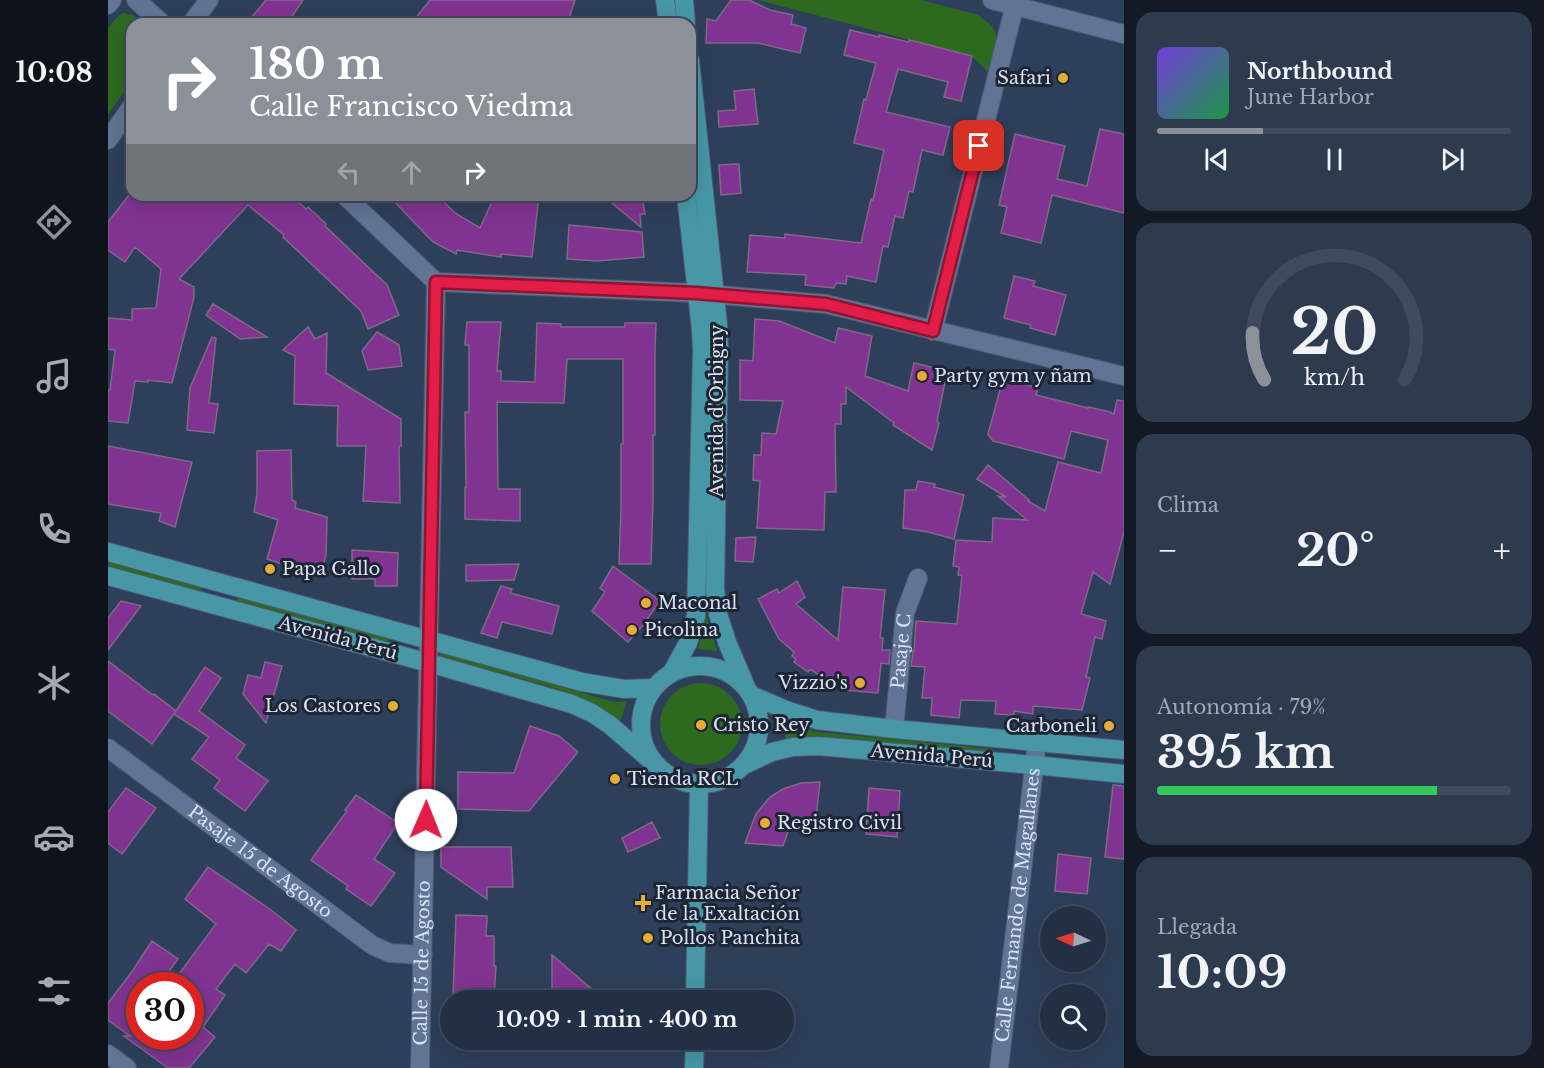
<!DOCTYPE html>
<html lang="es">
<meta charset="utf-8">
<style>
body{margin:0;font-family:"Libre Baskerville",serif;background:#2e3b4f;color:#f1f3f6;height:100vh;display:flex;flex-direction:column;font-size:22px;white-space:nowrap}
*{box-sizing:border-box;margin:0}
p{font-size:20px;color:#a2a9b2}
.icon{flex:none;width:33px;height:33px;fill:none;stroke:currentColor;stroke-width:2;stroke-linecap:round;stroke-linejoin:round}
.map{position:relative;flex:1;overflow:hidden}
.drawer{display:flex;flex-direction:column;gap:12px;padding:12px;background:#131a25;width:420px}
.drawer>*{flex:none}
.top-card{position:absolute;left:18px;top:18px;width:570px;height:183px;border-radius:18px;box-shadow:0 6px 24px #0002,0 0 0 2px #3f4a5d;background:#8c9099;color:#fff;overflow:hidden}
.needle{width:39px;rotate:274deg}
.tools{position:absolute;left:932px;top:906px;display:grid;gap:12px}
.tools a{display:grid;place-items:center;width:66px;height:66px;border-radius:50%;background:#222f44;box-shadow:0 6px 24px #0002,0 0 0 2px #3f4a5d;font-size:30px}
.speed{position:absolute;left:18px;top:972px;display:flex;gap:12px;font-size:30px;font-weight:700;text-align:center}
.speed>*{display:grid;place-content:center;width:78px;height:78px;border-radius:50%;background:#222f44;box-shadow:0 6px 24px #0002,0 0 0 2px #3f4a5d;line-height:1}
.speed .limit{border:9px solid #d22;background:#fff;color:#111}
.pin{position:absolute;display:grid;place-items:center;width:51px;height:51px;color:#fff;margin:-26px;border-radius:12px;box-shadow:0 3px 9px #0006}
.me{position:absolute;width:66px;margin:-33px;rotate:1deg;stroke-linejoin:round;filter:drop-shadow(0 0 4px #0008)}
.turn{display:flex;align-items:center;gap:21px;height:126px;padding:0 24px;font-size:27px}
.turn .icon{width:78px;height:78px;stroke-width:2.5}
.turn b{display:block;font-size:42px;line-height:51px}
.lanes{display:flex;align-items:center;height:57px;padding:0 24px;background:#0003;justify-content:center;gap:30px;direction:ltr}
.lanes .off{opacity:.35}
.big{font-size:45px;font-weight:700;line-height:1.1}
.drawer .tile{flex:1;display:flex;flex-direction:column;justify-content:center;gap:9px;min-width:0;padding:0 21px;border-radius:18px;background:#2e3b4f}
.drawer .dial{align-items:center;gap:0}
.dial svg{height:156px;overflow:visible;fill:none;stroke:#3f4a5d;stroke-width:7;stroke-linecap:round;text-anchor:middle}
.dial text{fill:#f1f3f6;stroke:none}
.song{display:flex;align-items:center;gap:18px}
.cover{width:72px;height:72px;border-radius:9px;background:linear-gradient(135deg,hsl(260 70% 55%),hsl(140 70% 35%))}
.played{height:6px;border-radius:3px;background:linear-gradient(90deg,#8c9099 30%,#3f4a5d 30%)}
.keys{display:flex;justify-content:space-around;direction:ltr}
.heat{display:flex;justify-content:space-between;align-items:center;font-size:33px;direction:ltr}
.charge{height:9px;border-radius:4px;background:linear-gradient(90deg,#34c759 79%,#3f4a5d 0)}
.trip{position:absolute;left:332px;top:990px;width:354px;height:60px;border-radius:30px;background:#222f44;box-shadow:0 6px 24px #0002,0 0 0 2px #3f4a5d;font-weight:700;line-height:60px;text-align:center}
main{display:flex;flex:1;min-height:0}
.tabs{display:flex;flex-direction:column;width:108px;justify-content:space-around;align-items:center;background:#0e131b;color:#a2a9b2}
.tabs .icon{width:42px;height:42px}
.tabs .active{color:#8c9099}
.tabs b{font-size:27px;color:#f1f3f6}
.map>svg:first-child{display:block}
.green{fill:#2d6a1f}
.building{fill:#803391;stroke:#806886;stroke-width:1.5}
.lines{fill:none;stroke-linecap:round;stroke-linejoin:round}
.minor-casing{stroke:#4b5a72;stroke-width:20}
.major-casing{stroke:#4b5a72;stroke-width:20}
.minor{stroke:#617493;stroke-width:18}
.major{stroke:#4797a7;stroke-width:18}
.route-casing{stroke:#92132f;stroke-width:15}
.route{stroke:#e11d48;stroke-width:10}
.poi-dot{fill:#e7ac37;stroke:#1e2633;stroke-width:2}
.labels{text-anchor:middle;stroke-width:6;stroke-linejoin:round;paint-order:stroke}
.poi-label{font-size:18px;fill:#d7e2f4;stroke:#1e2633;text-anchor:start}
.street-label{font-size:18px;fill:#d7e2f4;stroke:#1e2633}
</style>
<main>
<nav class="tabs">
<b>10:08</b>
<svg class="icon active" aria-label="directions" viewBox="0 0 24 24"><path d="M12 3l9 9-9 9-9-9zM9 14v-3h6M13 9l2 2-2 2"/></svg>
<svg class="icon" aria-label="music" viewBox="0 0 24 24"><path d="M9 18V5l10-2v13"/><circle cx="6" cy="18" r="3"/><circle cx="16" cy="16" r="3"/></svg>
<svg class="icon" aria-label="phone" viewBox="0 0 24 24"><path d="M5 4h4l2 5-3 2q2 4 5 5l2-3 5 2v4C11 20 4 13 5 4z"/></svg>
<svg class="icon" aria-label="climate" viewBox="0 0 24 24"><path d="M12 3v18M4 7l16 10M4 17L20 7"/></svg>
<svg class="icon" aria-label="car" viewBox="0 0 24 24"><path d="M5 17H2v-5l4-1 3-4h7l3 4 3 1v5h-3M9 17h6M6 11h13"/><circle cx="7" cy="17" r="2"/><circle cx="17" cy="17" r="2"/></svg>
<svg class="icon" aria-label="filters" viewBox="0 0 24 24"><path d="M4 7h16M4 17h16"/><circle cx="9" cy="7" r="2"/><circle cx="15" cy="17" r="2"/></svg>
</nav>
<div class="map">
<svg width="1016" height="1068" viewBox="0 0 1016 1068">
<rect width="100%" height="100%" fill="#2e3f5b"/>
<path class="green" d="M650,0H813L870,15L884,26L888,34V40L880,72L864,56Z
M15,13L25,15L36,24H24V81L0,115V28L11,15Z
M0,562L94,587L92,592L0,567Z
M130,596L282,638L280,642L129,601Z
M598,613L601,628L610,651L590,649Z
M332,651L499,700L508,702L519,701L512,721C485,697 448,689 414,679C386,671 359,664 332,656Z
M552 724a41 41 0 1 1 82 0a41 41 0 1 1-82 0Z
M679,724L695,729L709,732L885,749V753L709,736L677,741Z"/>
<path class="building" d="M158,0H195L179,24H138Z
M322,0H467L459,24H303Z
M623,0H641L662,10L685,15L683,24L698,28L692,53L650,43H598L599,19L608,21Z
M742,30L771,37V35L800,42L801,40L864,56L853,101L836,97L840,82L790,69L778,112L842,127L835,155L814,150L805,192L801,191L795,218L787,216L780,247L775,246L768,282L739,276L738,284L728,283L726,288L697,285L698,275L639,272L642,235L677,238V234L753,243L763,199L765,200L776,150L746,143L756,99L758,100L768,63L736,55Z
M646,89L650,124L611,127L610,111L628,110L626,91Z
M992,129L1016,134V213L944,195L933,243L893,233L899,207L891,205L907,134L957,146L949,179L979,186Z
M631,164L633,193L613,195L611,165Z
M21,195H182L198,209L200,207L218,224L217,226L279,285L291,315L260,329L253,311L175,237L176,235L140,205L71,279L86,287V297L64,383L40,380V382L27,381L20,423L0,421V390H2L7,350L0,349V318L24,320V309L48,308L53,269L27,247L17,262L0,250V222Z
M280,195H329L347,213L372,228L387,195H397L412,199L413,195H431L424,257L393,254V257L349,250L348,254L325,242Z
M494,195H534L537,214H532L533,227Z
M461,225L534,232L536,257L489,261L459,259Z
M906,276L927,281L925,286L958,295L947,335L922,328L923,325L896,318Z
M105,304L159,337L132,339L98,315Z
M647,319L671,321L727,343L730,328L764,336L757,376L800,391L806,363L831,369L829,380L837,382L829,421L831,423L824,450L785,425L786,423L738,387V404H733V424H727L728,492H717L716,530L649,528L652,481L645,480L646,455H653L654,433L668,434L675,401L632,400V360L645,361Z
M359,322H393L389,371H393V381L427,382L429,323L453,324V327H517V323H548L547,349V435H545V501L543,564H511L513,508V444H515V359H459L456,403L389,402L390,489H412V521L357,519V488H358L357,412H361V345H357Z
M200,327L207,339L219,333L218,373L293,419V446H291L292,503L255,501L258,446H229L230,406L186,404L187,356L175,350Z
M269,332L291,345L294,366L260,370L254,351Z
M104,337L108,338L101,403L110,404L106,433L79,430L82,388Z
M895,379L930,388L928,395L980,408V407L1003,412V413L1006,414L1009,400L1016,401V532L1002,584L985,572L973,614L998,621L994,639L987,637L978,677L982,678L974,710L925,706V714L906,711V715L887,714L888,701L853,700L851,718L823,715L824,698H814L817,667L803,666L805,651H806L808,621L849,624L854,575H850L851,567L845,566L848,540L884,542L885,518L919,520L890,496L898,497L869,479L880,465L921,500L920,501L937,511L950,462L993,473L1000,440L963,431L956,459L885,441L880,434Z
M0,446L84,462L67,527L51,521L53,513L0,504Z
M183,450L184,500L188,502L187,508L219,517L218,555L212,576L159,559L170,520L146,512L149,494V451Z
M810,481L827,484L826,487L856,495L846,539L820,532L795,528L797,490H808Z
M648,537L645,562L627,561L628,538Z
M244,550L290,553L289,586H267V579H244Z
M411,564L406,580L358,581V565Z
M505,566L552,601L535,625L520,642L484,611L497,592L492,588Z
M689,581L697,597L688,604L730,640L735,587L777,590L772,638H775L774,650H782L781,664L773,663L770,693L734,690L702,669L700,672L686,662L688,659L684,656L686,652L671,639L650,599L669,589L671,593Z
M393,586L404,589L402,593L451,606L444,634L394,622L389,638L373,633Z
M13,601L33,606L0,650V618Z
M0,661L45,695L46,694L68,711L44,744L0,711Z
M157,662L174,666L158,723L135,694L140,675L153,678Z
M97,667L113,678L91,711L137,745L128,758L160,781L137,811L106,788L112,780L84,759L101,737L66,714Z
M422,726L451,736L470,752L421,811L350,809V772L406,773Z
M712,782L708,818L695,817L686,823L681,829L675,846L637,843L648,814L662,797L675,789L693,783Z
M1005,785L1016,786V859L997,857Z
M18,788L48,808L14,854L0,843V812Z
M761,788L792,791L789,837L758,834Z
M248,795L290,823L266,859L287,873L263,906L238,889L240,886L203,860L239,811L237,810Z
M544,822L552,838L520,852L514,838Z
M333,847H403L405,887H379V899L333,867Z
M950,854L983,858L979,894L947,891Z
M100,867L163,910L188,930L173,951L161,944L138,973L127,964L108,989L117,995L95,1027L107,1037L81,1068H60L16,1036H22L0,1020V1003L23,973L44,941L70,959L50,986H32V1036H82V982L71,974L108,924L77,899Z
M348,915L379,916L378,936H386V966H388L386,999L345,997Z
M444,955L486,991L480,1000H444Z"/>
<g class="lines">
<defs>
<g id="minor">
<path d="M28,0L55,24"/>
<path d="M884,0L1016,34"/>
<path d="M0,5L4,0"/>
<path d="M83,24L101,0"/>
<path d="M0,140L24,106"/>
<path d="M236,195L328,282L588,293L718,304L1016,376"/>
<path d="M825,331L908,0"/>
<path id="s1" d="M786,729L797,613L810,578"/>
<path id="s2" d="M0,748L264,945L282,953L315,955"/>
<path d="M0,1054L19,1068"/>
<path id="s3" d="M312,1068L328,282"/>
<path id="s4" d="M891,1068L929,742"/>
</g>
<path id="major" d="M557,0L560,24
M576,0L578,24
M582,60L610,324L611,347L607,589L610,614L619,642L638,687
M0,552L474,682L516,689L545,688
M0,576L321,663L464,704L484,713L502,725L547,764
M533 725a59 59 0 1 1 118 0a59 59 0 1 1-118 0Z
M564,672L580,643L588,616L594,350L593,330L578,195
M643,695L678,710L709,720L786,729L1016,750
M636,765L664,752L685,747L710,746L926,765L1016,774
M587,1000L591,785
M586,1068L587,1040"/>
</defs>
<use href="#minor" class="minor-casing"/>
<use href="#major" class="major-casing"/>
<use href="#minor" class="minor"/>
<use href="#major" class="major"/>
</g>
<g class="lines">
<defs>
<path id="route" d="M318,820L328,282L588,293L718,304L825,331L871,146"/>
</defs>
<use href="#route" class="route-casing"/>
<use href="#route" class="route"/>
</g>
<g class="poi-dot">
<circle cx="955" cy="78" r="6"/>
<circle cx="814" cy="376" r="6"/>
<circle cx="162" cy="569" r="6"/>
<circle cx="538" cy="603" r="6"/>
<circle cx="524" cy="630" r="6"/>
<circle cx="752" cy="683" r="6"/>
<circle cx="285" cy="706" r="6"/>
<circle cx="593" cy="725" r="6"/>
<circle cx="1001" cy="726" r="6"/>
<circle cx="507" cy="779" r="6"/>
<circle cx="657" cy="823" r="6"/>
<path d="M532 894h6v6h6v6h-6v6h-6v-6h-6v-6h6z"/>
<circle cx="540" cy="938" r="6"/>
</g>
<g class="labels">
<g class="poi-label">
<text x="943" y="84" text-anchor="end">Safari</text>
<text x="826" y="382">Party gym y ñam</text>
<text x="174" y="575">Papa Gallo</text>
<text x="550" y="609">Maconal</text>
<text x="536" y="636">Picolina</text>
<text x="740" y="689" text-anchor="end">Vizzio's</text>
<text x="273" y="712" text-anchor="end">Los Castores</text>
<text x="605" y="731">Cristo Rey</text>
<text x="989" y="732" text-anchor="end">Carboneli</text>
<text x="519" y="785">Tienda RCL</text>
<text x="669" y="829">Registro Civil</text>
<text x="547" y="899">Farmacia Señor<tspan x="547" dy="21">de la Exaltación</tspan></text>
<text x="552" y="944">Pollos Panchita</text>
</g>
<g class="street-label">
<text transform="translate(609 411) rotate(-90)" y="6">Avenida d'Orbigny</text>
<text transform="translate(230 638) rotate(15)" y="6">Avenida Perú</text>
<text dy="6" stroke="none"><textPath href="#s1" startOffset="78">Pasaje C</textPath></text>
<text transform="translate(824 756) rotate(5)" y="6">Avenida Perú</text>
<text dy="6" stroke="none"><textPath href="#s2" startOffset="190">Pasaje 15 de Agosto</textPath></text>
<text dy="6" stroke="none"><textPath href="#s4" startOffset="164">Calle Fernando de Magallanes</textPath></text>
<text dy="6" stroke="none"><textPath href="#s3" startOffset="105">Calle 15 de Agosto</textPath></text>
</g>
</g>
</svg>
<div class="tools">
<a><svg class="needle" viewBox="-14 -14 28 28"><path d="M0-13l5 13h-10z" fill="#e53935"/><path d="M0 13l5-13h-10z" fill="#a2a9b2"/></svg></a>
<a><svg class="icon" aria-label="search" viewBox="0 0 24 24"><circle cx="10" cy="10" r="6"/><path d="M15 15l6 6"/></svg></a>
</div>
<div class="speed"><div class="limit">30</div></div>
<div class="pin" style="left:871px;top:146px;background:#d93025"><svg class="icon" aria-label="arrive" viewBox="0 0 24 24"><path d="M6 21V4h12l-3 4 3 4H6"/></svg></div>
<svg class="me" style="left:318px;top:820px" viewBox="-20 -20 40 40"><circle r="19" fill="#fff"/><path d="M0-13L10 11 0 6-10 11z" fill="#e11d48"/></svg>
<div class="trip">10:09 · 1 min · 400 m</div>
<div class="top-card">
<div class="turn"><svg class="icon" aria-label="right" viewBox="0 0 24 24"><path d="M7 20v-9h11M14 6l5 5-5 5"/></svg><div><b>180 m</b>Calle Francisco Viedma</div></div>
<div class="lanes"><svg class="icon off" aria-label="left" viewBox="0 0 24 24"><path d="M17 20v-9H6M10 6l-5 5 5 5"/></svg><svg class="icon off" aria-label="ahead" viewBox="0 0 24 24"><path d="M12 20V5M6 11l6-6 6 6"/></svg><svg class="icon" aria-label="right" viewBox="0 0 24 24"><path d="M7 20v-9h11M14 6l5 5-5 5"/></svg></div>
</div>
</div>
<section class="drawer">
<div class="tile">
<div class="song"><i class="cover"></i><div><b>Northbound</b><p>June Harbor</p></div></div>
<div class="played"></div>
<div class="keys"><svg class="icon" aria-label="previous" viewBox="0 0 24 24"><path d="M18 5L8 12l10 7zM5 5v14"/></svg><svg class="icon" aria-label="pause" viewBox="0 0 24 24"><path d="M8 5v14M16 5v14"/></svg><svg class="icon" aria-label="next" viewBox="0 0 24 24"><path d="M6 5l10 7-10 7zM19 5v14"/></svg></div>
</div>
<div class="tile dial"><svg viewBox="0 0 100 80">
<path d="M14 69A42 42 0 1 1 86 69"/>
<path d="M14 69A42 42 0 0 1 8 45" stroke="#8c9099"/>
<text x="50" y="56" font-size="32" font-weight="700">20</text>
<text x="50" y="72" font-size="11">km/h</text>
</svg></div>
<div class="tile"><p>Clima</p>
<div class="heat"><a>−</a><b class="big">20°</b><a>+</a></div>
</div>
<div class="tile"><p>Autonomía · 79%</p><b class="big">395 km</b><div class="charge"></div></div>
<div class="tile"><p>Llegada</p><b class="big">10:09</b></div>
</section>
</main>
